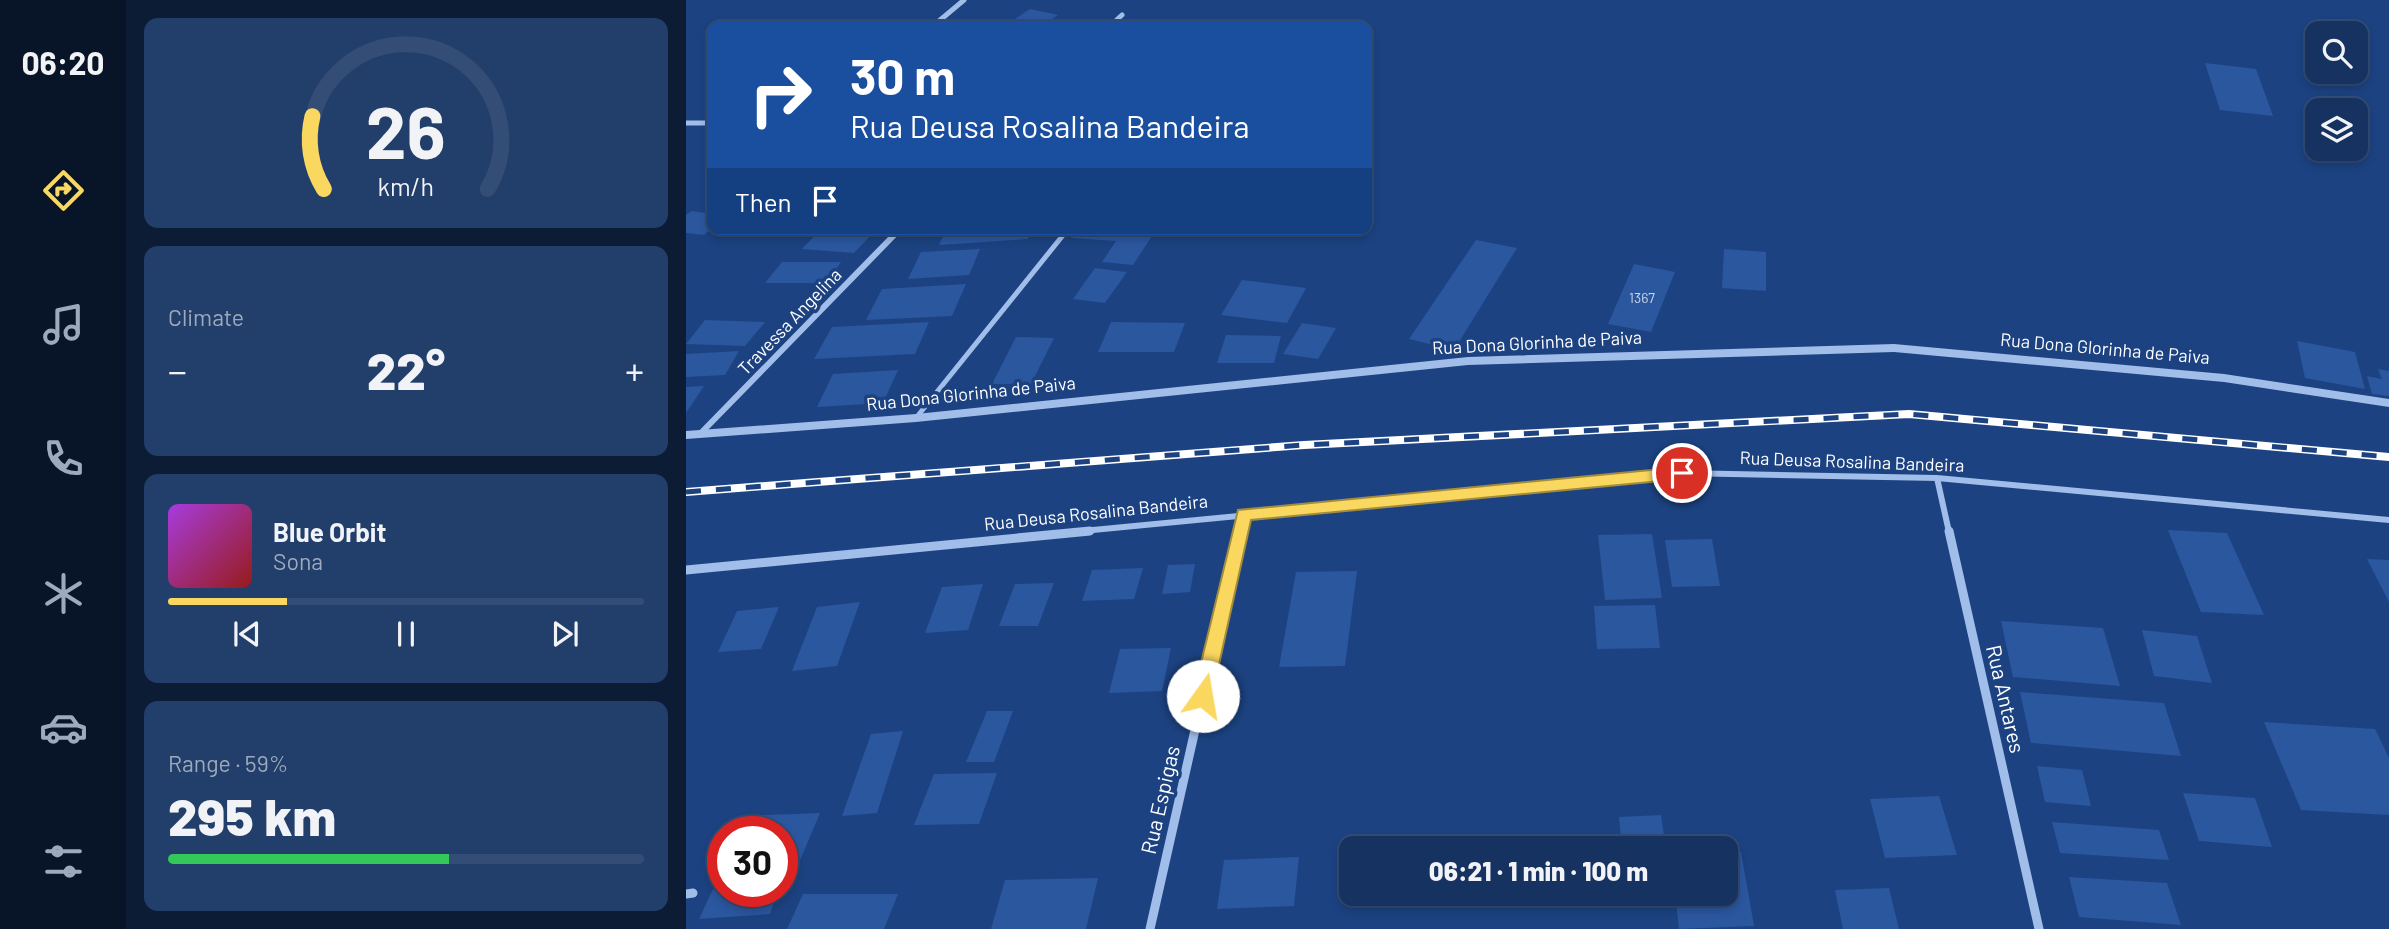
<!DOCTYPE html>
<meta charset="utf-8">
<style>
body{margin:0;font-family:Barlow,sans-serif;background:#223e6a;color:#f1f3f6;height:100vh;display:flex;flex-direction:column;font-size:26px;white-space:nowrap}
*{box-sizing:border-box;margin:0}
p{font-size:23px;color:#9daabd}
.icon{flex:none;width:38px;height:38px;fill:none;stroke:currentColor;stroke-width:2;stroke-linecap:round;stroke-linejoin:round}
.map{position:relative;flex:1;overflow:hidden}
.details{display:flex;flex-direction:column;gap:18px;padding:18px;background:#0c1c35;width:560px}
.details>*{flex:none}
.banner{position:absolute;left:21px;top:21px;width:665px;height:214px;border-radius:14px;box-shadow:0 4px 10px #0003,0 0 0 2px #344d76;background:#1a4fa0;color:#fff;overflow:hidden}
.tools{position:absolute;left:1619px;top:21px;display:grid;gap:14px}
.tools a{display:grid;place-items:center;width:63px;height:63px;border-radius:14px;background:#153261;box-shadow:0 4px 10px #0003,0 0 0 2px #344d76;font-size:35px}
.speed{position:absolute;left:21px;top:816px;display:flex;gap:14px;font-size:35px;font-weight:700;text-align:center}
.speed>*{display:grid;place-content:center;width:91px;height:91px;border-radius:50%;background:#153261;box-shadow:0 4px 10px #0003,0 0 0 2px #344d76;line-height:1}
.speed .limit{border:10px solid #d22;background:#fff;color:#111}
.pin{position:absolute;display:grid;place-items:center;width:60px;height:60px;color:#fff;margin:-30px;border:4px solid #fff;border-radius:50%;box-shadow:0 2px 7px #0007}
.me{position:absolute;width:77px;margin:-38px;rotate:13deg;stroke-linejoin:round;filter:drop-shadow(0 0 5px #0008)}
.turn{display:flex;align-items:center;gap:24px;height:147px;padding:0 28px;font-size:32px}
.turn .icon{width:91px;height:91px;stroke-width:2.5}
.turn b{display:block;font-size:49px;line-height:60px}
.then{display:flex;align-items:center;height:66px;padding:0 28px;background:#0003;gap:14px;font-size:26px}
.big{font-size:52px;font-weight:800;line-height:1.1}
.details .tile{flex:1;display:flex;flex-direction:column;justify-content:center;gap:10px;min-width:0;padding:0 24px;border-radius:14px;background:#223e6a}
.details .dial{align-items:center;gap:0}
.dial svg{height:182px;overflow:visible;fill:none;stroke:#344d76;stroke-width:7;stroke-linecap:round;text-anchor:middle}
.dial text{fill:#f1f3f6;stroke:none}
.song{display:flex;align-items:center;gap:21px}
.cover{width:84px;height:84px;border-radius:10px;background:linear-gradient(135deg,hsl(280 70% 55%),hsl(0 70% 35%))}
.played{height:7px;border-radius:4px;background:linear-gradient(90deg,#fad75e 25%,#344d76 25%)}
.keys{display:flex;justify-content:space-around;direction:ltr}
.heat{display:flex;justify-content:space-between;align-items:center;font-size:38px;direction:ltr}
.charge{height:10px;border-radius:5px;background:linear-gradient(90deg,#34c759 59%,#344d76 0)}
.trip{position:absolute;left:653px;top:836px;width:399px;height:70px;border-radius:14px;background:#153261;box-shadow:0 4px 10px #0003,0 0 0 2px #344d76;font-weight:800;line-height:70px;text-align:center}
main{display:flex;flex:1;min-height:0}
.tab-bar{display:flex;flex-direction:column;width:126px;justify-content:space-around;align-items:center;background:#081427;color:#9daabd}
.tab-bar .icon{width:49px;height:49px}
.tab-bar .selected{color:#fad75e}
.tab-bar b{font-size:32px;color:#f1f3f6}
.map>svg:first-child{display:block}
.building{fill:#2b579f}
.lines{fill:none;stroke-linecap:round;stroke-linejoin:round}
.service{stroke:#a1bde9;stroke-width:5}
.minor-far2{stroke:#a1bde9;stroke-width:5}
.minor-far1{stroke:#a1bde9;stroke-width:6}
.minor{stroke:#a1bde9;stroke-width:9}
.tertiary{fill:#a1bde9;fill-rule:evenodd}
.rail-casing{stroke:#fff;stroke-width:8}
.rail{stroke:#1c4281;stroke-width:5;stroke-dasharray:15;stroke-linecap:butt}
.route{fill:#fad75e;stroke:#a28c3d;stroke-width:2}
.labels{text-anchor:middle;stroke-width:7;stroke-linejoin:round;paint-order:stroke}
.number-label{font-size:14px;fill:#cad5e7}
.street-label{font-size:18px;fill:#fff;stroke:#1c4281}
.near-street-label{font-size:21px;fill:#fff;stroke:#1c4281}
</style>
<main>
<nav class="tab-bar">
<b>06:20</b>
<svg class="icon selected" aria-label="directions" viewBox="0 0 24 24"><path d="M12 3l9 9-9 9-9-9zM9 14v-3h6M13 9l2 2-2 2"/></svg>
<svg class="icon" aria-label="music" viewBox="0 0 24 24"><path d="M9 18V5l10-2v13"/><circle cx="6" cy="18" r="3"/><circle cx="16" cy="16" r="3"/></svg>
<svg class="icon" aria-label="phone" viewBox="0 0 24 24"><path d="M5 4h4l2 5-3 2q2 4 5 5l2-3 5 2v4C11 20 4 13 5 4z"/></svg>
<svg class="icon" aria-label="climate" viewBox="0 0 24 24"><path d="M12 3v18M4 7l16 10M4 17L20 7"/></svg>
<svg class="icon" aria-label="car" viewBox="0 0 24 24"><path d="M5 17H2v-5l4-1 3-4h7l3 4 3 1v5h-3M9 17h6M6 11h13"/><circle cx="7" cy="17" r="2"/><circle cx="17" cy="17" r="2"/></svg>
<svg class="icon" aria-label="filters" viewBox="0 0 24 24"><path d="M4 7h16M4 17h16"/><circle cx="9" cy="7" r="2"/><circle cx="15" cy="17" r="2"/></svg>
</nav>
<section class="details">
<div class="tile dial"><svg viewBox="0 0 100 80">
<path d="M14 69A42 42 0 1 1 86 69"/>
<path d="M14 69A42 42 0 0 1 9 37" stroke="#fad75e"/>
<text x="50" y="56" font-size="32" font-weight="700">26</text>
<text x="50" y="72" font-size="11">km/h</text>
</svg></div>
<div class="tile"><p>Climate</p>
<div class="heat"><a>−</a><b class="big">22°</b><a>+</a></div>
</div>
<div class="tile">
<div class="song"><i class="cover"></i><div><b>Blue Orbit</b><p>Sona</p></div></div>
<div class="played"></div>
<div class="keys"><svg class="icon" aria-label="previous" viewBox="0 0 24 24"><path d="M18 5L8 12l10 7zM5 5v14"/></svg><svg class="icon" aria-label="pause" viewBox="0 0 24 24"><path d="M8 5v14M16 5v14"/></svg><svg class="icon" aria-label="next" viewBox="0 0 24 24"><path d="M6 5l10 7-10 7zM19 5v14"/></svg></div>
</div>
<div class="tile"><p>Range · 59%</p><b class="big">295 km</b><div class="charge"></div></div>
</section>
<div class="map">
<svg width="1703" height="929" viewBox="0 0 1703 929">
<rect width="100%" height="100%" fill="#1c4281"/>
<path class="building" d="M344,9L372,15L355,26L343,23L339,26H318Z
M1519,63L1570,69L1587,116L1534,110Z
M6,211L26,214V228L18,235L0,233V215Z
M135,229H156L188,232L168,253L116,249Z
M260,229H345L342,239L253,245Z
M391,229H426L468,233L447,265L416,262L430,241L385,238Z
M790,240L831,248L768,350L723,339Z
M294,249L283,275L222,279L235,252Z
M1038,249L1080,252V291L1036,288Z
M96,262H155L140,283H79Z
M948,264L989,272L965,332L922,324Z
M409,268L441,272L419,303L387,299Z
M556,280L620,288L601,323L535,315Z
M280,284L266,316L180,320L196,289Z
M19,320L79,322L59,346L0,344Z
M243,322L229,354L128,359L146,327Z
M425,322L499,323L488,352H412Z
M616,323L650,328L632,359L597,354Z
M540,335L595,336L588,363H531Z
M330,337L368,338L345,384H306Z
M1611,341L1669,352L1679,389L1619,378Z
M53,351L39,375L0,377V354Z
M1692,369L1703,371V396L1686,394L1681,376L1696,379Z
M212,370L197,403L131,407L147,374Z
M18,386L0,413V387Z
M1482,530L1541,533L1578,615L1515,612Z
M966,534L976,598L919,600L912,535Z
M1026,539L1034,586L986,587L979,540Z
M1681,559L1703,560V602Z
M509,564L504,592L476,594L482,565Z
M457,568L448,599L396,601L406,570Z
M671,571L659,666L593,667L610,572Z
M368,583L352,626H313L329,584Z
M297,584L282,630L239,633L256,587Z
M174,602L151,666L106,671L131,607Z
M969,605L974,648L911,649L908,606Z
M93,607L75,649L32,652L51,611Z
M1315,621L1417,628L1434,686L1327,677Z
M1456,630L1511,636L1526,683L1468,676Z
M485,648L476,691L423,693L434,649Z
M1334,692L1478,703L1495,756L1345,743Z
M301,711H327L308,762H280Z
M1578,722L1689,729L1703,758V815L1615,810Z
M217,731L191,813L156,816L185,734Z
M1351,766L1396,770L1405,806L1359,802Z
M311,773L293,824L228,825L248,774Z
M1497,793L1569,798L1586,847L1513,841Z
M1253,796L1271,855L1199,858L1184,799Z
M134,813L110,870L96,871V831H48L55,816Z
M975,815L980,849H936L933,817Z
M1366,822L1473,830L1483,860L1374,853Z
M919,842L920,849H842V844Z
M1040,852H1055L1068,926L993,929L989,894H1040Z
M613,857L608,906L531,909L538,860Z
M1383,877L1481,883L1495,925L1393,917Z
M412,878L400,929H305L319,880Z
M37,888V891H92L84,914L13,919L27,889Z
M1203,888L1213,929H1157L1149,890Z
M117,894H212L198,929H101Z
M844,894H924V901L844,905Z"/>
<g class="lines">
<path class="service" d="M230,418L382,229"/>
<path class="minor-far2" d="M247,26L278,0
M424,26L436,15
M0,123H26"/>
<path class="minor-far1" d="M14,434L214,229
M1251,478L1263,532
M386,532L996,473L1251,478L1703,520
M554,532L558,514"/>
<path class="minor" d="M1263,531L1353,929
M0,570L404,531
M0,894L7,893
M464,929L554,531"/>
<path class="tertiary" d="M1208,344L1538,374L1703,399V407L1538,382L1208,352L782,365L230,422L0,439V431L230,414L782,357Z"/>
<defs>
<path id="rail" d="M0,492L618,445L1223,414L1703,457"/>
</defs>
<use href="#rail" class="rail-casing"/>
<use href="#rail" class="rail"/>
</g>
<path class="route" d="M996,467L1004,473L996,479L565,520L526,696L523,701L517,704L510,701L507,696L552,510Z"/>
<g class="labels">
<g class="number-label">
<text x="956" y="303">1367</text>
</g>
<g class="street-label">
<text transform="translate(104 322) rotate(-46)" y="6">Travessa Angelina</text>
<text transform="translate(851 343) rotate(-3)" y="6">Rua Dona Glorinha de Paiva</text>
<text transform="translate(1419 349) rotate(5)" y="6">Rua Dona Glorinha de Paiva</text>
<text transform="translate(285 394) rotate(-6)" y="6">Rua Dona Glorinha de Paiva</text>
<text transform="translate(1166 462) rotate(2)" y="6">Rua Deusa Rosalina Bandeira</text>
<text transform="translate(410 513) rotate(-6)" y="6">Rua Deusa Rosalina Bandeira</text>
</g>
<g class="near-street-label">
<text transform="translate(1319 699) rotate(77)" y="7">Rua Antares</text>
<text transform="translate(475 800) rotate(-77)" y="7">Rua Espigas</text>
</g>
</g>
</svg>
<div class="tools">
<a><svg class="icon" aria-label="search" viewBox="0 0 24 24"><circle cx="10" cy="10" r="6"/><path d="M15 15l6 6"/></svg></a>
<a><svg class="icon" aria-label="layers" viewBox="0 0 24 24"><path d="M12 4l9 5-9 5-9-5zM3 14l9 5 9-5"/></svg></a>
</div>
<div class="speed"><div class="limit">30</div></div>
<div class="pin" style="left:996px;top:473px;background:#d93025"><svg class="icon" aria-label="arrive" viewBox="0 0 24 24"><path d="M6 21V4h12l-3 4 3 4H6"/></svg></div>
<svg class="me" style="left:517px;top:696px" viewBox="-20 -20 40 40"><circle r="19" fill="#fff"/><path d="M0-13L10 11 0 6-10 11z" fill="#fad75e"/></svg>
<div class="trip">06:21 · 1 min · 100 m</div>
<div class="banner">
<div class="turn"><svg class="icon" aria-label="right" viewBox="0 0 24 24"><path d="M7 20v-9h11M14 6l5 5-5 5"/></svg><div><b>30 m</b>Rua Deusa Rosalina Bandeira</div></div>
<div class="then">Then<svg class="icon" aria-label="arrive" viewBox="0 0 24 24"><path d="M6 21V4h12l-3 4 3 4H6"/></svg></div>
</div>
</div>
</main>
